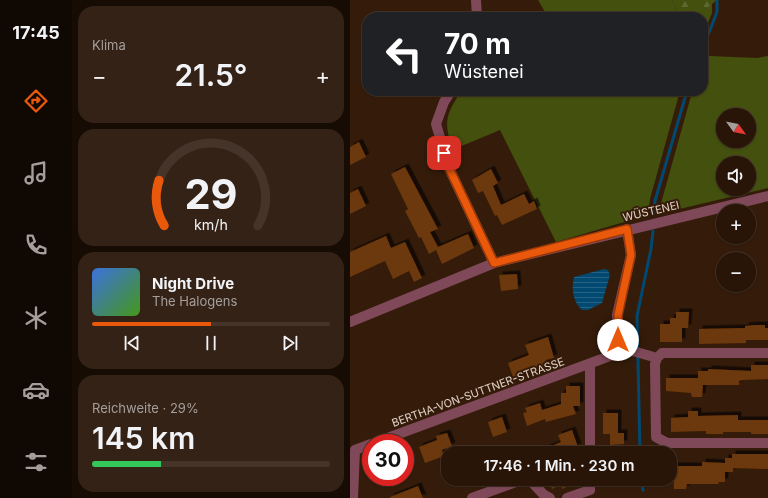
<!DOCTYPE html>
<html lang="de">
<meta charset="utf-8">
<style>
body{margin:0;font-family:Inter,sans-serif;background:#342216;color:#f1f3f6;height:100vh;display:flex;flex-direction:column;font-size:15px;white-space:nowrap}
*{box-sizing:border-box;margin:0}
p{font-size:13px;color:#a59f9c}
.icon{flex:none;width:22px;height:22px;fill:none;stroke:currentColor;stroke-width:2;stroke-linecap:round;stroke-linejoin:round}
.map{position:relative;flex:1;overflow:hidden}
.side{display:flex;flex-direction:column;gap:6px;padding:6px;background:#160c04;width:278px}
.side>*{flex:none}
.hud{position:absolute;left:12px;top:12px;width:346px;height:84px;border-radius:16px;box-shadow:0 1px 3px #0004,0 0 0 1px #443429;background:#202124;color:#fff;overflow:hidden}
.needle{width:26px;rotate:123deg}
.buttons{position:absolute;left:366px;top:108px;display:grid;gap:8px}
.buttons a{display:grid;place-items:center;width:40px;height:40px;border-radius:50%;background:#281508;box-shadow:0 1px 3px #0004,0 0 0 1px #443429;font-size:20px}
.speed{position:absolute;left:12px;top:434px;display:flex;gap:8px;font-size:20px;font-weight:700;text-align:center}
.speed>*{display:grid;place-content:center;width:52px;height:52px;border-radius:50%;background:#281508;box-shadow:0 1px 3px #0004,0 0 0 1px #443429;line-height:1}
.speed .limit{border:6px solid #d22;background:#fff;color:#111}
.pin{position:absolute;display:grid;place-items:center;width:34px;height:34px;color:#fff;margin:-17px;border-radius:8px;box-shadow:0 2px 6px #0006}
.me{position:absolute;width:44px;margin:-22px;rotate:0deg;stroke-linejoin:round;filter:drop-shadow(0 0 3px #0008)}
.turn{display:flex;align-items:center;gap:14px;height:84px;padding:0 16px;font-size:18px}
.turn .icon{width:52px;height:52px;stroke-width:2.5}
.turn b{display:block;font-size:28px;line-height:34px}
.big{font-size:30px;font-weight:600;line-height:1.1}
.side .card{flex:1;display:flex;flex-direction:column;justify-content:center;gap:6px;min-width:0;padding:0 14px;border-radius:16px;background:#342216}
.side .dial{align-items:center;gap:0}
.dial svg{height:104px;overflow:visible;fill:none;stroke:#443429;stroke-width:7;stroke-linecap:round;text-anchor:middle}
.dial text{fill:#f1f3f6;stroke:none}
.song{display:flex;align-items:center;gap:12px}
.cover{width:48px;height:48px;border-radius:6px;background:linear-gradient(135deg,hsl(220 70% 55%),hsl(100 70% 35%))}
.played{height:4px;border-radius:2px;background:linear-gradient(90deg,#ea580c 50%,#443429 50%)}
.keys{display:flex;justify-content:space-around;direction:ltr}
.heat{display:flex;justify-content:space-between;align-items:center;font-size:22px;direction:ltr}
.charge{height:6px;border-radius:3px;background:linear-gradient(90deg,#34c759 29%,#443429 0)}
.trip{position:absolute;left:91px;top:446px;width:236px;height:40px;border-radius:16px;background:#281508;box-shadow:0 1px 3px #0004,0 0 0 1px #443429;font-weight:600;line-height:40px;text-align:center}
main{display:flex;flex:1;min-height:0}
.dock{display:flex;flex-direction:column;width:72px;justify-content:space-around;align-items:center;background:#100803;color:#a59f9c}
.dock .icon{width:28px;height:28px}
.dock .on{color:#ea580c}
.dock b{font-size:18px;color:#f1f3f6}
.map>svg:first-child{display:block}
.green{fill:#43500e;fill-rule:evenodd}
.forest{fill:url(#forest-firs)}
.water{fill:url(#water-rules)}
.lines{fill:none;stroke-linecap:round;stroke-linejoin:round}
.stream{stroke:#014971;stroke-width:3}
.building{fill:#6c370a;filter:url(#shadow)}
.street{stroke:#80495a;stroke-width:10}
.route-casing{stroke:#983908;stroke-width:10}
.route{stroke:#ea580c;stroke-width:7}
.labels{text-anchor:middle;stroke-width:4;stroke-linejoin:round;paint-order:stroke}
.street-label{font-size:11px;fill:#e1d0c5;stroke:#351c0a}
</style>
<main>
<nav class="dock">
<b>17:45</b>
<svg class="icon on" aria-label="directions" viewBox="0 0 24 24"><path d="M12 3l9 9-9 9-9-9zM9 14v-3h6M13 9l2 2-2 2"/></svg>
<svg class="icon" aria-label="music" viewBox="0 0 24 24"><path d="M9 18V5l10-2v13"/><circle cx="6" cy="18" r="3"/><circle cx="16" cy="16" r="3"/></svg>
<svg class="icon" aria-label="phone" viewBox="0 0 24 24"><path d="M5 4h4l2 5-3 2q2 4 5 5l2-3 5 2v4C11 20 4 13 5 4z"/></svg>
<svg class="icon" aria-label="climate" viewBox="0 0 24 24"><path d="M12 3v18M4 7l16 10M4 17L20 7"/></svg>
<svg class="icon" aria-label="car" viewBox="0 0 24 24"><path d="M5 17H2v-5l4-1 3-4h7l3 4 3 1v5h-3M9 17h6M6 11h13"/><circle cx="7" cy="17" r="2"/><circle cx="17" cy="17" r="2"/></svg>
<svg class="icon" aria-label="filters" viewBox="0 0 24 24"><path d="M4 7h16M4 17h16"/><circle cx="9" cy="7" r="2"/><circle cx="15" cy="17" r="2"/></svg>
</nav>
<section class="side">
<div class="card"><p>Klima</p>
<div class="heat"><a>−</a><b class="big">21.5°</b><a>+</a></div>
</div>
<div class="card dial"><svg viewBox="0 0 100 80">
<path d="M14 69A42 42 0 1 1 86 69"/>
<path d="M14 69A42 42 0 0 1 10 34" stroke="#ea580c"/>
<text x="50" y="56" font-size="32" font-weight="700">29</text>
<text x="50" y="72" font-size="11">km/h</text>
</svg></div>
<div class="card">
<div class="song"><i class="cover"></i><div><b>Night Drive</b><p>The Halogens</p></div></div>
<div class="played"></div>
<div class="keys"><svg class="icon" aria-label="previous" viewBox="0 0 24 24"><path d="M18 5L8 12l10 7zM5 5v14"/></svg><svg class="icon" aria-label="pause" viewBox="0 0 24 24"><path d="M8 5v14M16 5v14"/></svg><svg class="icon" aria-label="next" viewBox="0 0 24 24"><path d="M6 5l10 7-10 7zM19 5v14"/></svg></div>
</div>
<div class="card"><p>Reichweite · 29%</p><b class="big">145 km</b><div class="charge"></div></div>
</section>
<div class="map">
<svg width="418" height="498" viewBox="0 0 418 498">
<defs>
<pattern id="forest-firs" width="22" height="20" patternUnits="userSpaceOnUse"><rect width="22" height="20" fill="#43500e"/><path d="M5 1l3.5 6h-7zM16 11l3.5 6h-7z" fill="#5e6830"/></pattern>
<pattern id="water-rules" width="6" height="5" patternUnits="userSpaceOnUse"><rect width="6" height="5" fill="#014971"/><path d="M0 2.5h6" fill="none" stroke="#266284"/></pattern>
<filter id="shadow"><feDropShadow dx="3.5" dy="-3.5" stdDeviation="0" flood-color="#0009"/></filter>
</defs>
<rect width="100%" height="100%" fill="#351c0a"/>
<path class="green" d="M188,0H322L331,17H198Z
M362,3V13L353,35V17H346Z
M359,56L407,58L418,56V188L308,214L341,96L343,91H353V69ZM373,115H399V141H373ZM373,163H399V189H373Z
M111,91H330L300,199L298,215L206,242L150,130L102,150C94,120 95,117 111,91Z"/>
<path class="forest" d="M322,0H367L346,17H331Z"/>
<path class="water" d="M254,269L258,270L260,275L252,303L238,310H232C223,302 221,289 224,277Z"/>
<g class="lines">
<path class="stream" d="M353,48L367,12V0
M304,214L305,201L337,91
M290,453L287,316L301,249L303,231
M291,479L293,490"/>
</g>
<path class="building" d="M9,142L16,157L0,165V147Z
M55,167L88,229L80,232L88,247L118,234L124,248L92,264L86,250L79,254L71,237L69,238L55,211L58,209L41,174Z
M141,169L148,183L143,186L151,205L174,194L179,204L184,201L187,209L152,225L147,215L145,216L133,191L128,193L122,180Z
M8,189L16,206L0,214V193Z
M36,236L41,248L55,242L72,278L64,282L59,271L43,279L35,261L0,277V252Z
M167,274L168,289L151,291L149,275Z
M326,312H339L338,328H332V342H310V324H320V318H326Z
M405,325H415V328H418V340H396V343L349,344V329L395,328V326Z
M198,337L204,358L196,360L197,364L163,377L158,363L179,355L175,345Z
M401,365H418V379L393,380L389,381V385H353L352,397H342L341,393L316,391V378H348V371H358V369L401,371Z
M216,386H230V406H223L226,414L196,422L195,419L177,426L173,413L177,412L175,408L190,403L192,410L211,404V393H216Z
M338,411H348V416L388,415V420H418V434H401V432H373V434H356V431L321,432V418L338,417Z
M253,413H268V433H274V444L260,445V434H253Z
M152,417L157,432L143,437L138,422Z
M222,430L228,447L212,453H185L211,442L208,435Z
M97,433L102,446L92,450L94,456L75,463L69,447L87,440L86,436Z
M382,454H418V469L383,468V472H375V482H368L369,484H337L336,489H324L323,466H352V462L375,463V458H382Z
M198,479H234V480L212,489L211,485L202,489Z
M68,486L73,498H40V497Z"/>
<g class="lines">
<path class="street" d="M126,0L127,17
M101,91L94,102L86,124L99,168L144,263
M0,322L144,263L418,196
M268,353L267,315L281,255L277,229
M418,353H312L307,358L305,364L306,437L317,443H418
M240,364V453
M24,443L268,353L283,351L307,358
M179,479L193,494L200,498
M3,498L5,450L21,444
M122,498L174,479
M217,498L240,490V479"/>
</g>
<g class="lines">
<defs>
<path id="route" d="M94,153L99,168L144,263L277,229L281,255L268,315V340"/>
</defs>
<use href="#route" class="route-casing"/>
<use href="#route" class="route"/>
</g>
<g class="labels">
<g class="street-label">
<text transform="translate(301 211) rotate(-13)" y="4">WÜSTENEI</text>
<text transform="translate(128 392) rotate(-20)" y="4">BERTHA-VON-SUTTNER-STRASSE</text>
</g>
</g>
</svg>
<div class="buttons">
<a><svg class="needle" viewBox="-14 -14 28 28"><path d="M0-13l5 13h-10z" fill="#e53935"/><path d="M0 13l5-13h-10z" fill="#a59f9c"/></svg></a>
<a><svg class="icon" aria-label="sound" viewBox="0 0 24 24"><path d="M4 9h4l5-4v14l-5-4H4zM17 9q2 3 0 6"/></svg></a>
<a>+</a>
<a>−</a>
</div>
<div class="speed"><div class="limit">30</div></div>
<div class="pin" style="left:94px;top:153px;background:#d93025"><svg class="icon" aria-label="arrive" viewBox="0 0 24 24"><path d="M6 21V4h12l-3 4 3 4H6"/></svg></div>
<svg class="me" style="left:268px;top:340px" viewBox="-20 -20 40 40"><circle r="19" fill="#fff"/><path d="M0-13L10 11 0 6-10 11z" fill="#ea580c"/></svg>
<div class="trip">17:46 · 1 Min. · 230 m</div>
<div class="hud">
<div class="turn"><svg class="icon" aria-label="left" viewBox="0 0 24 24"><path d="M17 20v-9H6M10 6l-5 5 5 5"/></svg><div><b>70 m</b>Wüstenei</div></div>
</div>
</div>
</main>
